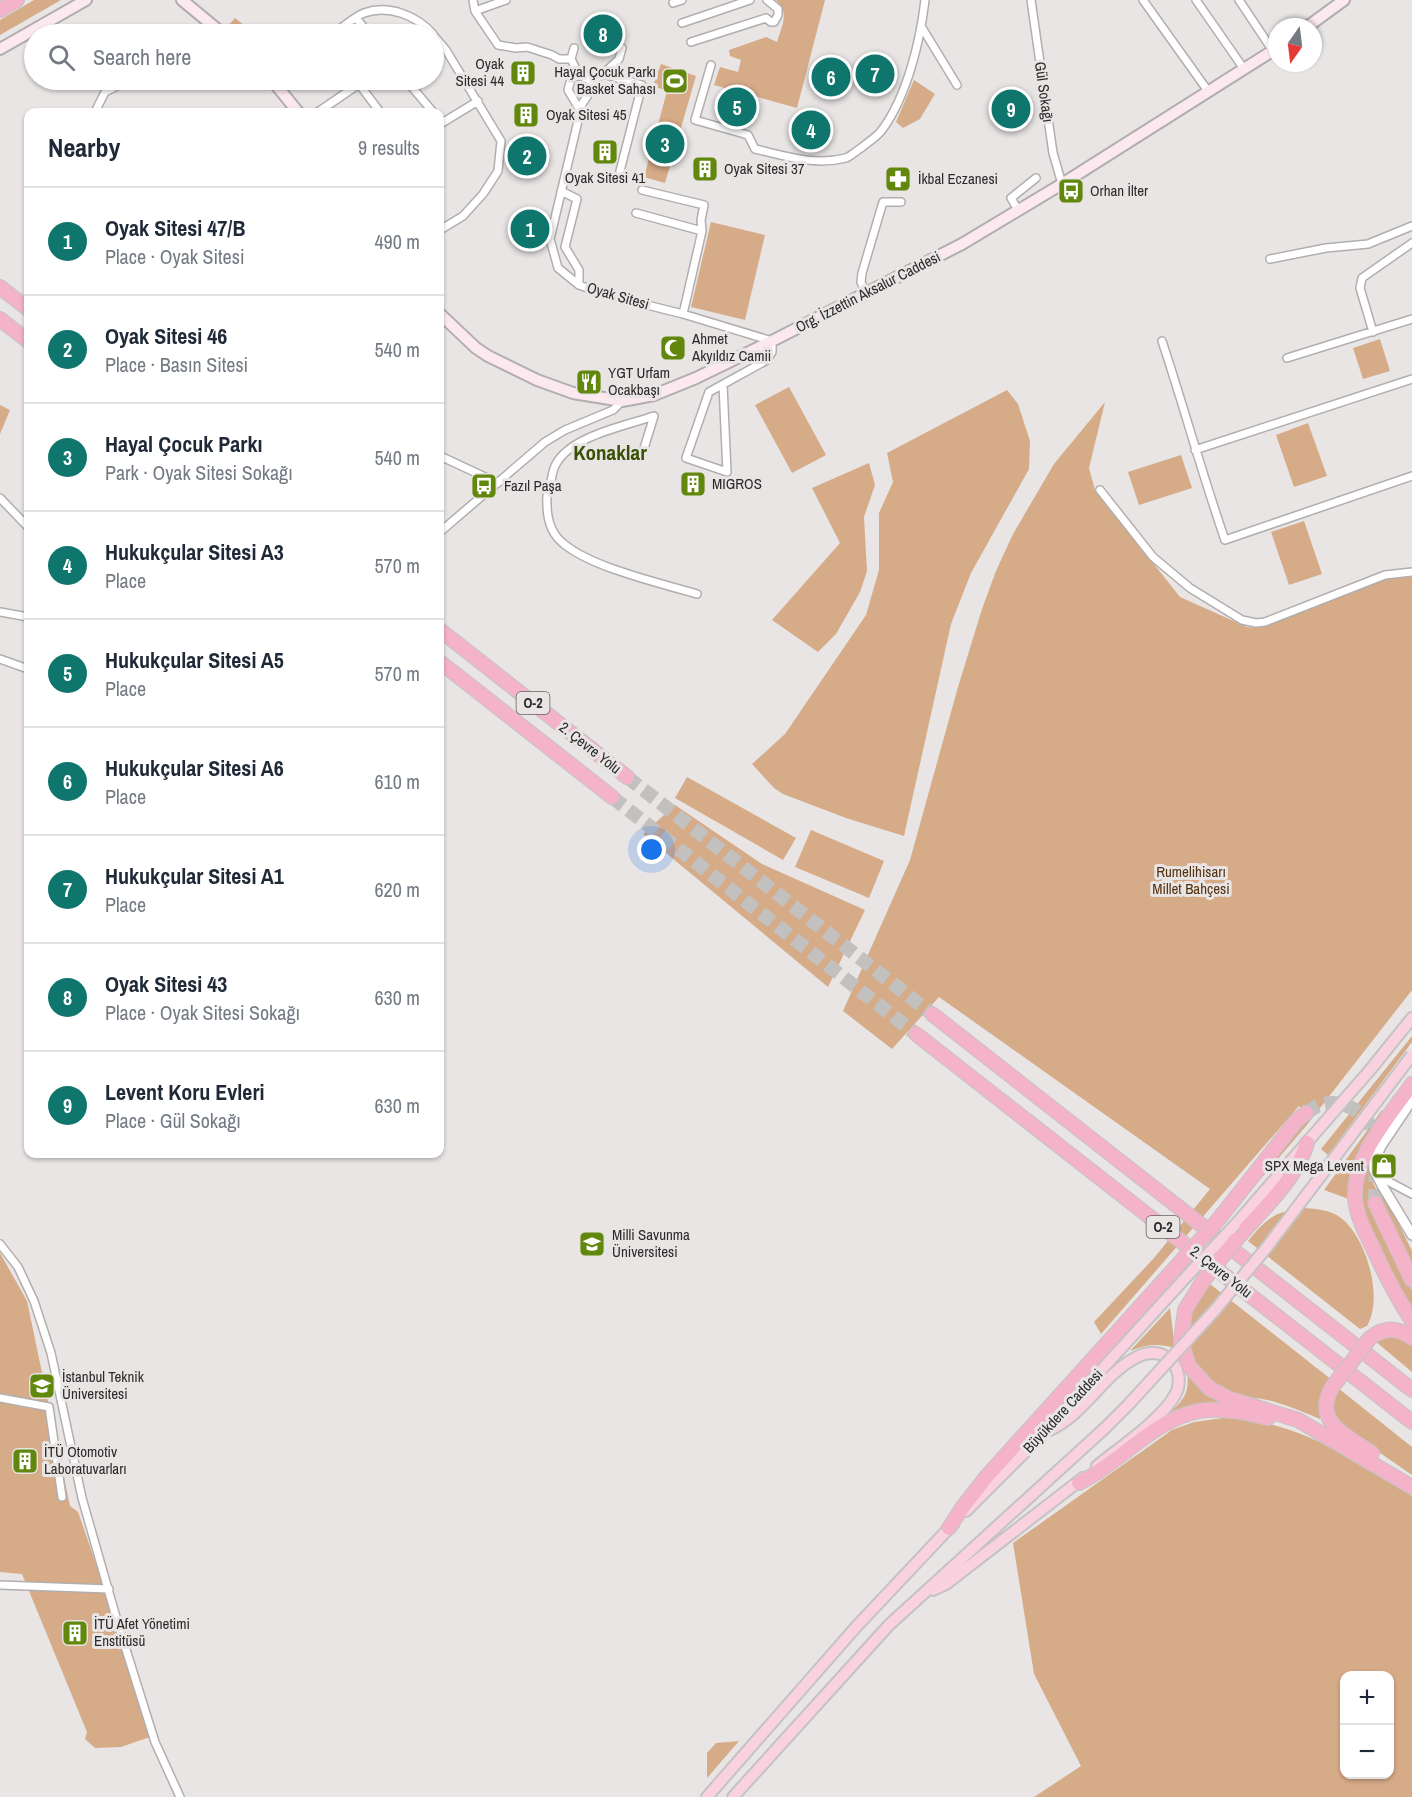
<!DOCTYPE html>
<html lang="en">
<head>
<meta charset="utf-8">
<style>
  :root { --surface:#fff; --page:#f2f2f3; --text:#1f2937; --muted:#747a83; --line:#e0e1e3; --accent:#0f766e }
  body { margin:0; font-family:"Archivo Narrow",sans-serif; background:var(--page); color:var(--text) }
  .controls { position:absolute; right:18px; bottom:18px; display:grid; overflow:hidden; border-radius:12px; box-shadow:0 2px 4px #0004 }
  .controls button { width:54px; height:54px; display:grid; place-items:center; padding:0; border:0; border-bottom:2px solid var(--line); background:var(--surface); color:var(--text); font:30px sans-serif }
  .compass { position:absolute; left:1268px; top:18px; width:54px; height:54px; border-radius:50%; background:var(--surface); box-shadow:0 2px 4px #0004; rotate:194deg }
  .you { position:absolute; left:652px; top:850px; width:21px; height:21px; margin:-15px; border:4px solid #fff; border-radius:50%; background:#1a73e8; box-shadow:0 0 0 9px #1a73e833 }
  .badge { display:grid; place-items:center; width:39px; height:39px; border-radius:50%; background:var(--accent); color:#fff; font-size:20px; font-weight:700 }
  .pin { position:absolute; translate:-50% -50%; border:3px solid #fff; box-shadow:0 2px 6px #0006 }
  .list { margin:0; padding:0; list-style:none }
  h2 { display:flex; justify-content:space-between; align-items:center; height:78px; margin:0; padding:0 24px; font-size:26px }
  h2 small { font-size:20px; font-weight:400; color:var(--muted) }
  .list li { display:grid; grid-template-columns:39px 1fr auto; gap:18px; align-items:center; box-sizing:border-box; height:108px; padding:0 24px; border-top:2px solid var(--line) }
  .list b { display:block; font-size:22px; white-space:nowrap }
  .list p { margin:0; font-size:20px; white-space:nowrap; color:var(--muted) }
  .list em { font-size:20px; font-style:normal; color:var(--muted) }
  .icon { flex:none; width:33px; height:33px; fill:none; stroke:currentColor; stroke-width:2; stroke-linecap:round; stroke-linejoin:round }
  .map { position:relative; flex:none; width:1412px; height:1797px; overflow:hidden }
  .search { position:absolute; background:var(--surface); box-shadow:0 2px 4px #0004; left:24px; top:24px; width:420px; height:66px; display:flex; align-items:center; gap:15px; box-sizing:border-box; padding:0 21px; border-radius:33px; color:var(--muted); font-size:22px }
  .panel { position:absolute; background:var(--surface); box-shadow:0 2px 4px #0004; left:24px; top:108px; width:420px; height:1050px; border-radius:12px }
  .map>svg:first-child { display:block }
</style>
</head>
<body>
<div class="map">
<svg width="1412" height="1797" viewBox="0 0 1412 1797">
  <rect width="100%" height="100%" fill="#e9e5e5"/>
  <path fill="#d6ab88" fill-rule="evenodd" d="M 34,0 L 61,0 L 0,35 L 0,20 Z
    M 776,0 L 825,0 L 797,108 L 714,85 L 720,67 L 738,72 L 741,60 L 730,56 L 729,50 L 766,37 L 777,42 C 782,25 790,14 776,0 Z
    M 235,18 L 255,34 L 238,34 L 228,26 Z
    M 661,64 L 696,76 L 665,183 L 644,177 L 667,91 L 653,86 Z
    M 914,80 L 935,94 L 920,119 L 903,128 L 896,122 Z
    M 711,222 L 765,235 L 745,320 L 691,307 Z
    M 1380,339 L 1390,371 L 1363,379 L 1353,348 Z
    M 789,387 L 826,455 L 792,473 L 755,405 Z
    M 1007,390 L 1018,404 L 1030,441 L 1029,469 L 971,573 L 951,624 L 904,836 L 846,818 L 783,794 L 774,788 L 752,764 L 785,734 L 866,615 L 879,570 L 879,513 L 893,482 L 887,453 Z
    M 1105,402 L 1089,468 L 1095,490 L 1180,597 L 1247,627 L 1256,628 L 1389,577 L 1412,574 L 1412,990 L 1306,1126 L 1234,1210 L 1305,1117 L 1299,1106 L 1101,1334 L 1094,1322 L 1154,1258 L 1210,1189 L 939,997 L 892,1049 L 843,1011 L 910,860 L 958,687 L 982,609 L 996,571 L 1013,534 L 1054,464 Z
    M 0,405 L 10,410 L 0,434 Z
    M 1308,423 L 1327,476 L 1294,487 L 1276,435 Z
    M 1181,455 L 1192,488 L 1139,505 L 1128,472 Z
    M 869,463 L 875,485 L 864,517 L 867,571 L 860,592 L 836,634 L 818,652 L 772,620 L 840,543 L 812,488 Z
    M 1304,521 L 1322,574 L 1289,585 L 1271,532 Z
    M 687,777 L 796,838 L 783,860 L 675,798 Z
    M 675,805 L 762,864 L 865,910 L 828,987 L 643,834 Z
    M 811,830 L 884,861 L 869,898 L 795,867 Z
    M 1412,1036 L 1412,1042 L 1328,1155 L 1321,1149 Z
    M 1382,1110 L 1386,1113 L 1349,1199 L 1324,1190 Z
    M 1368,1162 L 1370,1176 L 1375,1187 L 1391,1208 L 1412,1251 L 1412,1270 L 1380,1228 L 1398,1266 L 1412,1290 L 1412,1310 L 1365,1221 L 1361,1188 Z
    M 1305,1208 C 1317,1209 1331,1210 1341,1218 C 1366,1237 1384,1297 1367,1326 L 1360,1329 L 1248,1241 C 1267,1218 1275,1211 1305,1208 Z
    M 0,1253 L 27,1301 L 70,1506 L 78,1512 L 101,1578 L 150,1737 L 121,1747 L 95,1748 L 85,1739 L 87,1732 L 22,1574 L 0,1572 Z
    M 1210,1284 L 1332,1380 L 1319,1402 L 1320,1419 C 1304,1412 1289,1406 1272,1401 C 1259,1398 1244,1397 1231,1392 C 1210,1385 1192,1365 1189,1342 C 1185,1321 1195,1299 1210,1284 Z
    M 1170,1308 L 1175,1348 C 1157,1343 1147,1344 1130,1351 Z
    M 1394,1335 L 1412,1344 L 1412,1372 L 1375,1341 L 1379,1338 Z
    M 1187,1373 L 1207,1396 L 1222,1403 L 1198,1403 L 1170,1412 C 1184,1400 1190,1392 1187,1373 Z
    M 1338,1388 L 1412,1447 L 1412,1475 L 1344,1428 L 1330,1410 Z
    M 1223,1418 C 1293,1418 1355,1460 1412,1496 L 1412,1797 L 1034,1797 L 1081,1766 L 1034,1674 L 1013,1543 L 1172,1430 L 1194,1422 ZM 1344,1676 L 1390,1676 L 1390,1774 L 1344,1774 Z
    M 739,1741 L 707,1778 L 707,1753 L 716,1743 Z"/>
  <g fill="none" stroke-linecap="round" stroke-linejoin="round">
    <path stroke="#c3c0c0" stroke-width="14" stroke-dasharray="14 7" stroke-linecap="butt" d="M 627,777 L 932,1014
      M 612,797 L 916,1034
      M 1306,1113 C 1311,1110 1317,1105 1323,1104 C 1348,1098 1374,1118 1376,1144
      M 1375,1203 L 1376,1166"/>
    <defs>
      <path id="minor" d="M 473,0 L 475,11 L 498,45 L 516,48 L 527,47 L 552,55 L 559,59 L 571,59 L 579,75 L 592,81 L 588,95 L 582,104 L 550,239 L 558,268 L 579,285 L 607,295 L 683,314 L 772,341 L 772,352 L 767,360 L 709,392 L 686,458 L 727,472 L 723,385
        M 1031,0 L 1053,153 L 1062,184
        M 1143,0 L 1208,91
        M 1196,0 L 1244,69
        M 1239,0 L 1273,51
        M 673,3 L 682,0
        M 475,11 L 506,0
        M 356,18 L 369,34
        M 682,23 L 750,0
        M 921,26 L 957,85
        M 333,34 C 342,28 354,17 364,13 C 389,4 417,16 433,34
        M 434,36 L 446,50 L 501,141 L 498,171 L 483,194 L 463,216 L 440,230
        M 691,42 L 766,18 L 771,22 L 774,22 L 778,15 L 778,9 L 767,0
        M 434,53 L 443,47
        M 571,59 L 574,48
        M 711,65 L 695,120 L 748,135 L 755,149 C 786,156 814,166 846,158 C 851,156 856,151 861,148 C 868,142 877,137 882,130 C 907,96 920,42 925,0
        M 603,74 L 619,59 L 622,48
        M 579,75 L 571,79 L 568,90 L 581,112
        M 406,80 L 433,112
        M 592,81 L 603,74 L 642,85 L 620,171
        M 95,112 L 105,92 L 129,80
        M 318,112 L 359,84 L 380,112
        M 440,120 L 442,123 L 478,101
        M 642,190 L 704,205 L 701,220 L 702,231 L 683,314
        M 561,191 L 577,199 L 565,247 L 579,270 L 579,285
        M 1018,210 L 1011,198 L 1036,178
        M 636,213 L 702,231
        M 1270,259 L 1326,248 L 1368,244 L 1412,226
        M 866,294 L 861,282 L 862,273 L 883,202 L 901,202
        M 1373,332 L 1360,288 L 1362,278 L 1412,243
        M 1162,341 C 1184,407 1202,474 1225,540 L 1412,476
        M 1287,358 L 1412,319
        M 1195,450 L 1412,379
        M 440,456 L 498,483
        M 641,458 L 654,416 C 625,426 571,436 556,464 C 553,469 552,476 551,481 C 548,489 546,496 547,504 C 547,520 551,534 564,544 C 593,568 660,583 697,594
        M 1100,490 L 1153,557 L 1190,588 L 1242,620 L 1256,623 L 1265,622 L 1385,575 L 1412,572
        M 0,498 L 28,527
        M 440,532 L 545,442 L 565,430 L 613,410 L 622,401
        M 0,612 L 28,617
        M 0,659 L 28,669
        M 1380,1177 L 1412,1194
        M 0,1244 L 18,1267 L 34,1301 L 51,1353 L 82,1498 L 118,1624 L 155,1742 L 180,1797
        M 0,1398 L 49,1407 L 62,1497
        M 0,1585 L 109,1589"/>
      <path id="tertiary" d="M 1412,1100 L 1381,1146 L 1374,1162 L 1374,1170 L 1383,1187 L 1412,1235"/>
      <path id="secondary" d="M 182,0 L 223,34
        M 1307,27 L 1344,0
        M 0,49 L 86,0
        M 272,80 L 298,112
        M 440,314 L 476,348 L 488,356 L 537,380 L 573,393 L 622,401 L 654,395 L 696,378 L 772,341 L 962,244 L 1062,184 L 1277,48"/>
      <path id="primary" d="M 1235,1225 L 1370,1070 L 1412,1018
        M 1050,1430 C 1085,1414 1103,1374 1137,1357 C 1147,1352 1158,1351 1168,1358 C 1179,1366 1182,1383 1175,1395 C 1162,1419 1119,1448 1097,1466
        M 966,1511 L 1043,1434 L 1188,1275
        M 933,1590 L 946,1584 L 1083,1478
        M 707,1797 L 856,1627 L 953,1524
        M 733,1797 L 889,1625 L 1105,1428 L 1129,1404"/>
      <path id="motorway" d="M 0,10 L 17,0
        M 0,287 L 28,309
        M 0,319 L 28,341
        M 440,630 L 627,777
        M 440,662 L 612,797
        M 932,1014 L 1412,1390
        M 916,1034 L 1412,1422
        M 1412,1084 C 1388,1118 1345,1165 1357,1210 C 1360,1223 1367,1236 1373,1248 C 1384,1273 1397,1298 1412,1321
        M 1375,1203 L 1412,1280
        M 1218,1220 L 1297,1120 L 1306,1113
        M 1236,1240 C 1260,1212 1297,1179 1307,1143
        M 1203,1281 L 1185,1310 L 1181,1341 L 1189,1366 L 1209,1388 L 1230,1399 L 1298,1420 L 1412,1487
        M 1370,1338 C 1384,1327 1398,1327 1412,1338
        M 1333,1386 C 1311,1422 1347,1436 1372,1453
        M 1079,1483 C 1119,1464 1154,1419 1199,1411 C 1221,1407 1247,1413 1268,1418
        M 949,1528 L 962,1508 L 987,1476 L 1175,1268"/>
    </defs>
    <use href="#minor" stroke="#b2aeae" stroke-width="10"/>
    <use href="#tertiary" stroke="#b2aeae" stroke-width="12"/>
    <use href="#secondary" stroke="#b2aeae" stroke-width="14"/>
    <use href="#primary" stroke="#c4c3c3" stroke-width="14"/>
    <use href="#motorway" stroke="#c4c3c3" stroke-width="16"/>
    <use href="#minor" stroke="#fff" stroke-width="7"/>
    <use href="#tertiary" stroke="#fff" stroke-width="9"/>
    <use href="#secondary" stroke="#fce8ef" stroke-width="10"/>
    <use href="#primary" stroke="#f9d1df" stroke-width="10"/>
    <use href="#motorway" stroke="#f5b3ca" stroke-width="14"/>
    <defs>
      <path id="primary-bridge" d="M 1188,1275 L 1235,1225
        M 1129,1404 L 1215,1310 L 1267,1247 L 1412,1055"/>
      <path id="motorway-bridge" d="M 1175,1268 L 1218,1220
        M 1203,1281 L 1236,1240
        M 1333,1386 L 1370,1338"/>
    </defs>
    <use href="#primary-bridge" stroke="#c4c3c3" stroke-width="14" stroke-linecap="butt"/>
    <use href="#motorway-bridge" stroke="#c4c3c3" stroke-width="16" stroke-linecap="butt"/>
    <use href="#primary-bridge" stroke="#f9d1df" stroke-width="10"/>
    <use href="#motorway-bridge" stroke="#f5b3ca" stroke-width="14"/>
  </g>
  <defs>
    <symbol id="building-square" viewBox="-11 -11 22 22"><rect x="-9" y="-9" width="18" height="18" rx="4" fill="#61870c" stroke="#e9e5e5"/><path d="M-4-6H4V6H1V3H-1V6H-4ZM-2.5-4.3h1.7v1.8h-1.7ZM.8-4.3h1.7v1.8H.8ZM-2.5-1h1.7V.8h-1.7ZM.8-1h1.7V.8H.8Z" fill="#fff"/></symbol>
    <symbol id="stadium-square" viewBox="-11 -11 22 22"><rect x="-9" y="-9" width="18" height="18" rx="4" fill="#61870c" stroke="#e9e5e5"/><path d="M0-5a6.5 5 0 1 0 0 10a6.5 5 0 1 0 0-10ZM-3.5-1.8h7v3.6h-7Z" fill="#fff"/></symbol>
    <symbol id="pharmacy-square" viewBox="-11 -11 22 22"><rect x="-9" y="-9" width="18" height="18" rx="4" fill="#61870c" stroke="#e9e5e5"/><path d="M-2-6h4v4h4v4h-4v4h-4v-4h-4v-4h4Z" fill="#fff"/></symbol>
    <symbol id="bus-square" viewBox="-11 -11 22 22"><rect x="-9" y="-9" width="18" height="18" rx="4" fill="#61870c" stroke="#e9e5e5"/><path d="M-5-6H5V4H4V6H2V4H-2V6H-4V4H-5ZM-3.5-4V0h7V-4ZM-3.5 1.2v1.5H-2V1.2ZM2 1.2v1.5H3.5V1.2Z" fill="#fff"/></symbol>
    <symbol id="mosque-square" viewBox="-11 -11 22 22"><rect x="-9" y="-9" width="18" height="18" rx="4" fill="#61870c" stroke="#e9e5e5"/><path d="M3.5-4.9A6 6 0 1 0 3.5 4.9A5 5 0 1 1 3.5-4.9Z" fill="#fff"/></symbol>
    <symbol id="restaurant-square" viewBox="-11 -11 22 22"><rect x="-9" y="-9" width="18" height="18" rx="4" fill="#61870c" stroke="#e9e5e5"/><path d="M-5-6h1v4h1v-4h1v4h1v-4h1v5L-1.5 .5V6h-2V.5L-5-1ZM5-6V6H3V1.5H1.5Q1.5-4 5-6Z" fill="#fff"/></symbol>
    <symbol id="shop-square" viewBox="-11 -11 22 22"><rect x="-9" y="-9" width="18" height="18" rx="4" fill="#61870c" stroke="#e9e5e5"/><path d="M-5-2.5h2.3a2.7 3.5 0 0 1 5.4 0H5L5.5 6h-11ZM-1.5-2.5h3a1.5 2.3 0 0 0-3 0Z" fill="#fff"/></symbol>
    <symbol id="university-square" viewBox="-11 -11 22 22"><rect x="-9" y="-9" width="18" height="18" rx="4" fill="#61870c" stroke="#e9e5e5"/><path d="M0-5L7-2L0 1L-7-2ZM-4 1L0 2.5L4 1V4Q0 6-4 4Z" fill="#fff"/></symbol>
  </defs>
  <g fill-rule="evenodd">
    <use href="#building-square" x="508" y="58" width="30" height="30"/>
    <use href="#stadium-square" x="660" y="66" width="30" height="30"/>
    <use href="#building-square" x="511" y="100" width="30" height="30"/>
    <use href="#building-square" x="590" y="137" width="30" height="30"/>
    <use href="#building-square" x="690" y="154" width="30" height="30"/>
    <use href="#pharmacy-square" x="883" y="164" width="30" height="30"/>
    <use href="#bus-square" x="1056" y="176" width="30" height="30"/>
    <use href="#mosque-square" x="658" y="333" width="30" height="30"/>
    <use href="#restaurant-square" x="574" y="367" width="30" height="30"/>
    <use href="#building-square" x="678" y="469" width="30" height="30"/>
    <use href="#bus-square" x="469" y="471" width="30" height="30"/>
    <use href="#shop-square" x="1369" y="1151" width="30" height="30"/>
    <use href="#university-square" x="577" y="1229" width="30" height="30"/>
    <use href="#university-square" x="27" y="1371" width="30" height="30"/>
    <use href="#building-square" x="10" y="1446" width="30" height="30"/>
    <use href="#building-square" x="60" y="1618" width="30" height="30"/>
  </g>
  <g text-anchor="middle" stroke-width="6" stroke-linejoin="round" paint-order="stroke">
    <g fill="#e9e5e5" stroke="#656262" stroke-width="1.5">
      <rect x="516.5" y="692" width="33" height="22" rx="4.5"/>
      <rect x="1146.5" y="1216" width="33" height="22" rx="4.5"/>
    </g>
    <g font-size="14" font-weight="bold" fill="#2c2a2a">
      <text x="533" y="708">O-2</text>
      <text x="1163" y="1232">O-2</text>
    </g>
    <g font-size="15" fill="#2c2a2a" stroke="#e9e5e5" text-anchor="start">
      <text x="504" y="69" text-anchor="end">Oyak<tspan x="504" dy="17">Sitesi 44</tspan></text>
      <text x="656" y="77" text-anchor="end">Hayal Çocuk Parkı<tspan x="656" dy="17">Basket Sahası</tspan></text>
      <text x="546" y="120">Oyak Sitesi 45</text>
      <text x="724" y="174">Oyak Sitesi 37</text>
      <text x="605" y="183" text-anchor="middle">Oyak Sitesi 41</text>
      <text x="918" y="184">İkbal Eczanesi</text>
      <text x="1090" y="196">Orhan İlter</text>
      <text x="692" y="344">Ahmet<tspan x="692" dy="17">Akyıldız Camii</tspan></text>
      <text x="608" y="378">YGT Urfam<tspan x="608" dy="17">Ocakbaşı</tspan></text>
      <text x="712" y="489">MIGROS</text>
      <text x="504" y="491">Fazıl Paşa</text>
      <text x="1364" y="1171" text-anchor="end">SPX Mega Levent</text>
      <text x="612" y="1240">Milli Savunma<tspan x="612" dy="17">Üniversitesi</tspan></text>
      <text x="62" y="1382">İstanbul Teknik<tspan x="62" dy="17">Üniversitesi</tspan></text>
      <text x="44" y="1457">İTÜ Otomotiv<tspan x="44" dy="17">Laboratuvarları</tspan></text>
      <text x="94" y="1629">İTÜ Afet Yönetimi<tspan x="94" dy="17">Enstitüsü</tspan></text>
    </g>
    <g font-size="15" fill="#2c2a2a" stroke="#e9e5e5">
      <text transform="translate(1044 92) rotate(82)" y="5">Gül Sokağı</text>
      <text transform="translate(868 292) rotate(-27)" y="5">Org. İzzettin Aksalur Caddesi</text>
      <text transform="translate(618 296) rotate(16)" y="5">Oyak Sitesi</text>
      <text transform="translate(590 748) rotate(38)" y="5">2. Çevre Yolu</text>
      <text transform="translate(1221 1272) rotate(38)" y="5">2. Çevre Yolu</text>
      <text transform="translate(1063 1411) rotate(-47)" y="5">Büyükdere Caddesi</text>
    </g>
    <g font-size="15" fill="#54320f" stroke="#e9e5e5">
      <text x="1191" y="877">Rumelihisarı<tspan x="1191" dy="17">Millet Bahçesi</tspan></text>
    </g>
    <g font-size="21" font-weight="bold" fill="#395105" stroke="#e9e5e5">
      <text x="610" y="460">Konaklar</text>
    </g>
  </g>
</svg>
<div class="controls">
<button>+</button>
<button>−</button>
</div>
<svg class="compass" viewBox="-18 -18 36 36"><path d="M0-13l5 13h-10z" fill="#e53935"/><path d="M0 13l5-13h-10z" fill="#747a83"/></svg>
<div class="you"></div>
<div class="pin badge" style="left:530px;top:229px">1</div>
<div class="pin badge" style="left:527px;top:156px">2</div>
<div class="pin badge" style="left:665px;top:144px">3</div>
<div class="pin badge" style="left:811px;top:130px">4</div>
<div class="pin badge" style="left:737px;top:107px">5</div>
<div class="pin badge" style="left:831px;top:77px">6</div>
<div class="pin badge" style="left:875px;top:74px">7</div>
<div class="pin badge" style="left:603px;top:34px">8</div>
<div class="pin badge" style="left:1011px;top:109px">9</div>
<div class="search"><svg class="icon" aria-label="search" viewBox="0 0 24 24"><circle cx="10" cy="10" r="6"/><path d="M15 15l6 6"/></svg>Search here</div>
<section class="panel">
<h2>Nearby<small>9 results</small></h2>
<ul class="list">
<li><span class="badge">1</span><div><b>Oyak Sitesi 47/B</b><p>Place · Oyak Sitesi</p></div><em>490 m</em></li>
<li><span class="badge">2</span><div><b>Oyak Sitesi 46</b><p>Place · Basın Sitesi</p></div><em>540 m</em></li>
<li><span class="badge">3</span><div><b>Hayal Çocuk Parkı</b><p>Park · Oyak Sitesi Sokağı</p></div><em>540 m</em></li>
<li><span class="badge">4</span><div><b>Hukukçular Sitesi A3</b><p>Place</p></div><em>570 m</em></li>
<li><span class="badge">5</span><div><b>Hukukçular Sitesi A5</b><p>Place</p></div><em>570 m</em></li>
<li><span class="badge">6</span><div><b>Hukukçular Sitesi A6</b><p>Place</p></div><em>610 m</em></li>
<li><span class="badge">7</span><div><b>Hukukçular Sitesi A1</b><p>Place</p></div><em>620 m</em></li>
<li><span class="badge">8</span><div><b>Oyak Sitesi 43</b><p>Place · Oyak Sitesi Sokağı</p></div><em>630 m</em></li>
<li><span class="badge">9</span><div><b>Levent Koru Evleri</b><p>Place · Gül Sokağı</p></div><em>630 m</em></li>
</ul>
</section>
</div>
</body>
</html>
